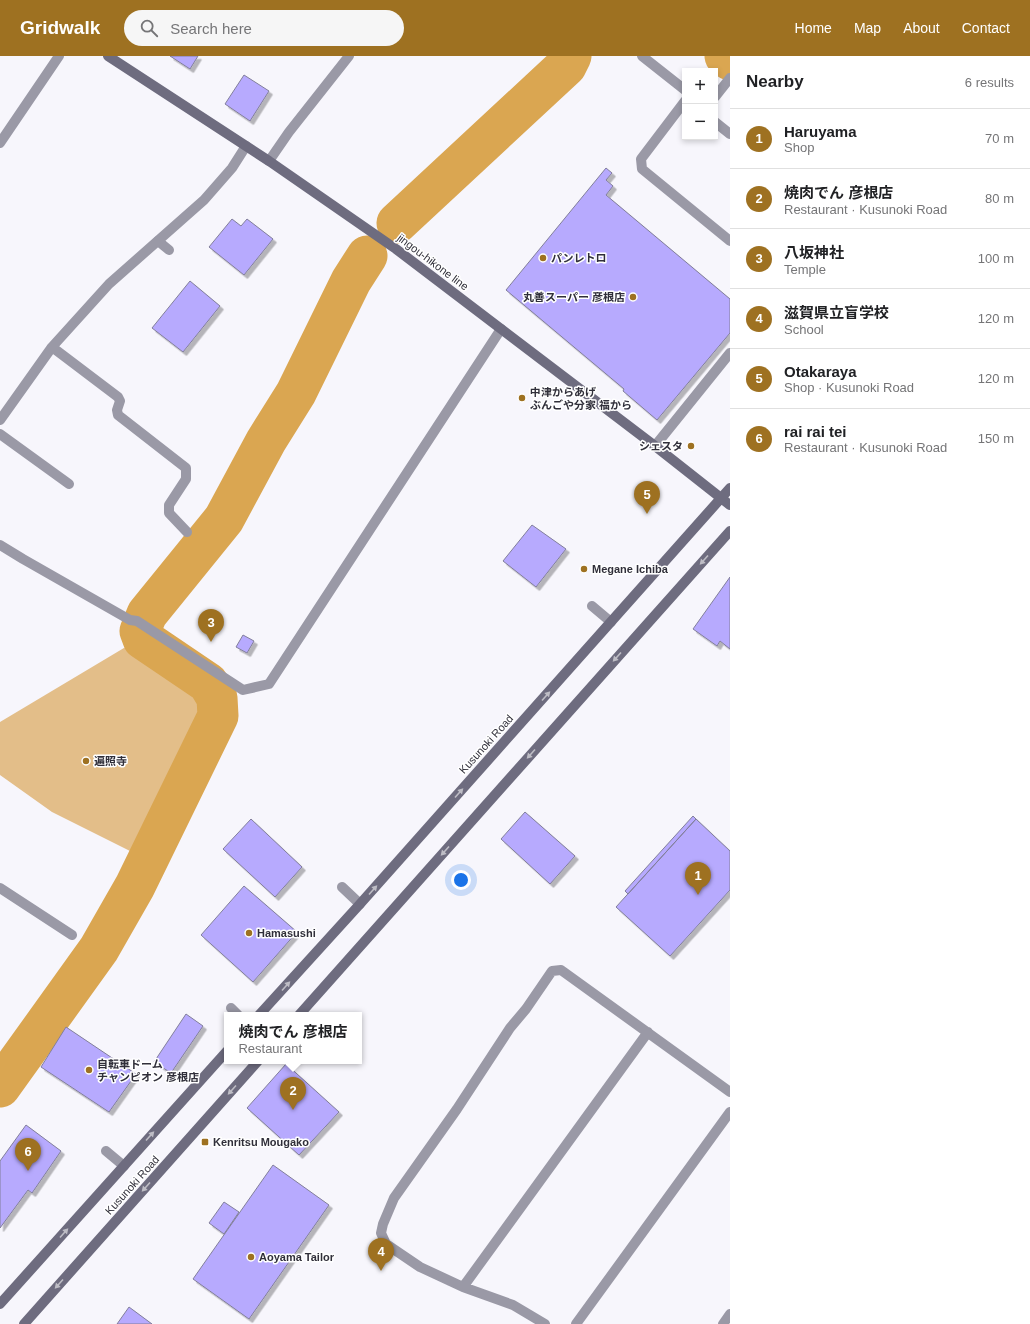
<!DOCTYPE html>
<html lang="en">
<head>
<meta charset="utf-8">
<style>
  :root { --surface:#fff; --page:#f6f6f6; --text:#202124; --muted:#757577; --line:#e0e0e0; --accent:#9e7121 }
  body { margin:0; font-family:Arial,"Noto Sans JP",sans-serif; background:var(--page); color:var(--text) }
  .controls { position:absolute; right:12px; top:12px; display:grid; overflow:hidden; border-radius:0px; box-shadow:0 2px 6px #0003 }
  .controls button { width:36px; height:36px; display:grid; place-items:center; padding:0; border:0; border-bottom:1px solid var(--line); background:var(--surface); color:var(--text); font:20px sans-serif }
  .you { position:absolute; left:461px; top:824px; width:14px; height:14px; margin:-10px; border:3px solid #fff; border-radius:50%; background:#1a73e8; box-shadow:0 0 0 6px #1a73e833 }
  .badge { display:grid; place-items:center; width:26px; height:26px; border-radius:50%; background:var(--accent); color:#fff; font-size:13px; font-weight:700 }
  .pin { position:absolute; translate:-50% -33px; filter:drop-shadow(0 1px 2px #0008) }
  .pin::after { content:''; position:absolute; top:21px; width:14px; height:12px; background:inherit; clip-path:polygon(0 0,100% 0,50% 100%) }
  .popup { position:absolute; left:224px; top:956px; width:138px; height:52px; box-sizing:border-box; display:grid; place-content:center; border-radius:0px; background:var(--surface); filter:drop-shadow(0 1px 3px #0005); font-size:13px; white-space:nowrap; color:var(--muted) }
  .popup b { font-size:15px; color:var(--text) }
  .popup::after { content:''; position:absolute; left:50%; top:100%; margin-left:-8px; border:8px solid transparent; border-top-color:var(--surface) }
  .list { margin:0; padding:0; list-style:none }
  h2 { display:flex; justify-content:space-between; align-items:center; height:52px; margin:0; padding:0 16px; font-size:17px }
  h2 small { font-size:13px; font-weight:400; color:var(--muted) }
  .list li { display:grid; grid-template-columns:26px 1fr auto; gap:12px; align-items:center; box-sizing:border-box; height:60px; padding:0 16px; border-top:1px solid var(--line) }
  .list b { display:block; font-size:15px; white-space:nowrap }
  .list p { margin:0; font-size:13px; white-space:nowrap; color:var(--muted) }
  .list em { font-size:13px; font-style:normal; color:var(--muted) }
  .icon { flex:none; width:22px; height:22px; fill:none; stroke:currentColor; stroke-width:2; stroke-linecap:round; stroke-linejoin:round }
  .map { position:relative; flex:none; width:730px; height:1268px; overflow:hidden }
  header { display:flex; align-items:center; gap:24px; box-sizing:border-box; height:56px; padding:0 20px; background:var(--accent); color:#fff }
  header strong { font-size:19px }
  nav { display:flex; gap:22px; margin-inline-start:auto; font-size:14px }
  .search { width:280px; height:36px; background:var(--page); display:flex; align-items:center; gap:10px; box-sizing:border-box; padding:0 14px; border-radius:22px; color:var(--muted); font-size:15px }
  main { display:flex }
  aside { flex:1; background:var(--surface) }
  .map>svg:first-child { display:block }
</style>
</head>
<body>
<header>
<strong>Gridwalk</strong>
<div class="search"><svg class="icon" aria-label="search" viewBox="0 0 24 24"><circle cx="10" cy="10" r="6"/><path d="M15 15l6 6"/></svg>Search here</div>
<nav><a>Home</a><a>Map</a><a>About</a><a>Contact</a></nav>
</header>
<main>
<div class="map">
<svg width="730" height="1268" viewBox="0 0 730 1268">
  <defs>
    <filter id="shadow"><feDropShadow dx="3.5" dy="3.5" stdDeviation="0" flood-color="#0004"/></filter>
  </defs>
  <rect width="100%" height="100%" fill="#f7f6fc"/>
  <path fill="#e3be89" d="M 139,583 L 142,596 L 207,633 L 211,644 L 212,654 L 142,801 L 52,756 L 0,719 L 0,666 Z"/>
  <g fill="none" stroke-linecap="round" stroke-linejoin="round">
    <path stroke="#daa651" stroke-width="41" d="M 725,0 L 730,4
      M 397,167 L 566,10 L 571,0
      M 0,1031 L 99,893 L 135,830 L 218,660 L 217,642 L 208,627 L 143,583 L 140,575 L 147,558 L 224,463 L 266,385 L 296,337 L 351,225 L 367,200"/>
  </g>
  <path fill="#b7aafe" stroke="#827f9b" filter="url(#shadow)" d="M 170,0 L 198,0 L 190,13 Z
    M 244,19 L 269,35 L 250,65 L 225,48 Z
    M 606,112 L 612,117 L 606,124 L 613,130 L 606,139 L 730,243 L 730,277 L 657,364 L 623,335 L 624,333 L 506,234 Z
    M 232,163 L 241,170 L 247,163 L 273,183 L 244,219 L 209,191 Z
    M 190,225 L 220,250 L 183,296 L 152,272 Z
    M 532,469 L 566,493 L 536,531 L 503,505 Z
    M 730,521 L 730,593 L 720,585 L 717,590 L 693,573 Z
    M 243,579 L 254,585 L 247,597 L 236,591 Z
    M 525,756 L 575,800 L 550,828 L 501,783 Z
    M 693,760 L 696,763 L 628,838 L 625,835 Z
    M 251,763 L 302,811 L 275,841 L 223,793 Z
    M 696,763 L 730,795 L 730,834 L 670,900 L 616,851 Z
    M 244,830 L 297,876 L 253,926 L 201,879 Z
    M 186,958 L 203,970 L 171,1017 L 154,1006 Z
    M 66,971 L 136,1018 L 109,1056 L 41,1011 Z
    M 286,1008 L 339,1056 L 299,1099 L 247,1052 Z
    M 26,1069 L 61,1095 L 32,1137 L 28,1134 L 0,1172 L 0,1105 Z
    M 273,1109 L 329,1149 L 249,1263 L 193,1223 Z
    M 224,1146 L 239,1156 L 224,1178 L 209,1167 Z
    M 129,1251 L 152,1268 L 117,1268 Z"/>
  <g fill="none" stroke-linecap="round" stroke-linejoin="round">
    <path stroke="#9a99a6" stroke-width="10" d="M 158,185 L 169,194
      M 592,550 L 611,566
      M 342,831 L 360,848
      M 231,952 L 238,959
      M 106,1095 L 124,1110"/>
    <path stroke="#9a99a6" stroke-width="10" d="M 642,0 L 685,34
      M 715,41 L 730,22
      M 685,45 L 641,103 L 642,113 L 730,185
      M 715,66 L 730,78
      M 0,87 L 59,0
      M 52,291 L 118,341 L 120,345 L 117,354 L 118,359 L 186,412 L 186,423 L 169,449 L 169,457 L 187,476
      M 0,364 L 52,291 L 109,228 L 204,144 L 232,112 L 246,90
      M 0,378 L 69,428
      M 655,390 L 730,297
      M 0,489 L 23,503 L 130,564 L 137,565 L 243,634 L 269,628 L 501,273
      M 0,832 L 72,879
      M 463,1231 L 648,976
      M 545,1268 L 513,1249 L 463,1231 L 420,1211 L 386,1188 L 381,1177 L 383,1168 L 394,1142 L 457,1053 L 510,972 L 526,953 L 552,915 L 561,914 L 730,1036
      M 576,1268 L 730,1056
      M 723,1268 L 730,1258"/>
    <path stroke="#9a99a6" stroke-width="10" d="M 269,105 L 289,76 L 349,0"/>
    <path stroke="#6e6c7f" stroke-width="10" d="M 108,0 L 269,105 L 396,193 L 655,390 L 730,449
      M 259,959 L 360,848 L 730,432
      M 299,959 L 730,475
      M 0,1248 L 227,995
      M 24,1268 L 258,1005"/>
  </g>
  <defs><path id="oneway-solid" d="M-6-.8H1V-3.2L6.5 0L1 3.2V.8H-6Z"/></defs>
  <g fill="#bebdc5">
    <use href="#oneway-solid" transform="translate(704 504) rotate(132)"/>
    <use href="#oneway-solid" transform="translate(617 601) rotate(132)"/>
    <use href="#oneway-solid" transform="translate(546 640) rotate(-48)"/>
    <use href="#oneway-solid" transform="translate(531 698) rotate(132)"/>
    <use href="#oneway-solid" transform="translate(459 737) rotate(-48)"/>
    <use href="#oneway-solid" transform="translate(445 795) rotate(132)"/>
    <use href="#oneway-solid" transform="translate(373 834) rotate(-48)"/>
    <use href="#oneway-solid" transform="translate(286 930) rotate(-48)"/>
    <use href="#oneway-solid" transform="translate(232 1034) rotate(132)"/>
    <use href="#oneway-solid" transform="translate(150 1080) rotate(-48)"/>
    <use href="#oneway-solid" transform="translate(146 1131) rotate(132)"/>
    <use href="#oneway-solid" transform="translate(64 1177) rotate(-48)"/>
    <use href="#oneway-solid" transform="translate(59 1228) rotate(132)"/>
  </g>
  <g fill="#9e7121" stroke="#fff" stroke-width="1.5">
    <circle cx="543" cy="202" r="4"/>
    <circle cx="633" cy="241" r="4"/>
    <circle cx="522" cy="342" r="4"/>
    <circle cx="691" cy="390" r="4"/>
    <circle cx="584" cy="513" r="4"/>
    <circle cx="86" cy="705" r="4"/>
    <circle cx="249" cy="877" r="4"/>
    <circle cx="89" cy="1014" r="4"/>
    <rect x="201" y="1082" width="8" height="8" rx="2"/>
    <circle cx="251" cy="1201" r="4"/>
  </g>
  <g text-anchor="middle" stroke-width="3" stroke-linejoin="round" paint-order="stroke">
    <g font-size="11" font-weight="bold" fill="#302f3a" stroke="#fff" text-anchor="start">
      <text x="551" y="206">パンレトロ</text>
      <text x="625" y="245" text-anchor="end">丸善スーパー 彦根店</text>
      <text x="530" y="340">中津からあげ<tspan x="530" dy="13">ぶんごや分家 福から</tspan></text>
      <text x="683" y="394" text-anchor="end">シェスタ</text>
      <text x="592" y="517">Megane Ichiba</text>
      <text x="94" y="709">遍照寺</text>
      <text x="257" y="881">Hamasushi</text>
      <text x="97" y="1012">自転車ドーム<tspan x="97" dy="13">チャンピオン 彦根店</tspan></text>
      <text x="213" y="1090">Kenritsu Mougako</text>
      <text x="259" y="1205">Aoyama Tailor</text>
    </g>
    <g font-size="11" fill="#302f3a" stroke="#fff">
      <text transform="translate(433 206) rotate(37)" y="4">jingou-hikone line</text>
      <text transform="translate(486 688) rotate(-48)" y="4">Kusunoki Road</text>
      <text transform="translate(132 1129) rotate(-48)" y="4">Kusunoki Road</text>
    </g>
  </g>
</svg>
<div class="controls">
<button>+</button>
<button>−</button>
</div>
<div class="you"></div>
<div class="pin badge" style="left:698px;top:839px">1</div>
<div class="pin badge" style="left:293px;top:1054px">2</div>
<div class="popup"><b>焼肉でん 彦根店</b>Restaurant</div>
<div class="pin badge" style="left:211px;top:586px">3</div>
<div class="pin badge" style="left:381px;top:1215px">4</div>
<div class="pin badge" style="left:647px;top:458px">5</div>
<div class="pin badge" style="left:28px;top:1115px">6</div>
</div>
<aside>
<h2>Nearby<small>6 results</small></h2>
<ul class="list">
<li><span class="badge">1</span><div><b>Haruyama</b><p>Shop</p></div><em>70 m</em></li>
<li><span class="badge">2</span><div><b>焼肉でん 彦根店</b><p>Restaurant · Kusunoki Road</p></div><em>80 m</em></li>
<li><span class="badge">3</span><div><b>八坂神社</b><p>Temple</p></div><em>100 m</em></li>
<li><span class="badge">4</span><div><b>滋賀県立盲学校</b><p>School</p></div><em>120 m</em></li>
<li><span class="badge">5</span><div><b>Otakaraya</b><p>Shop · Kusunoki Road</p></div><em>120 m</em></li>
<li><span class="badge">6</span><div><b>rai rai tei</b><p>Restaurant · Kusunoki Road</p></div><em>150 m</em></li>
</ul>
</aside>
</main>
</body>
</html>
